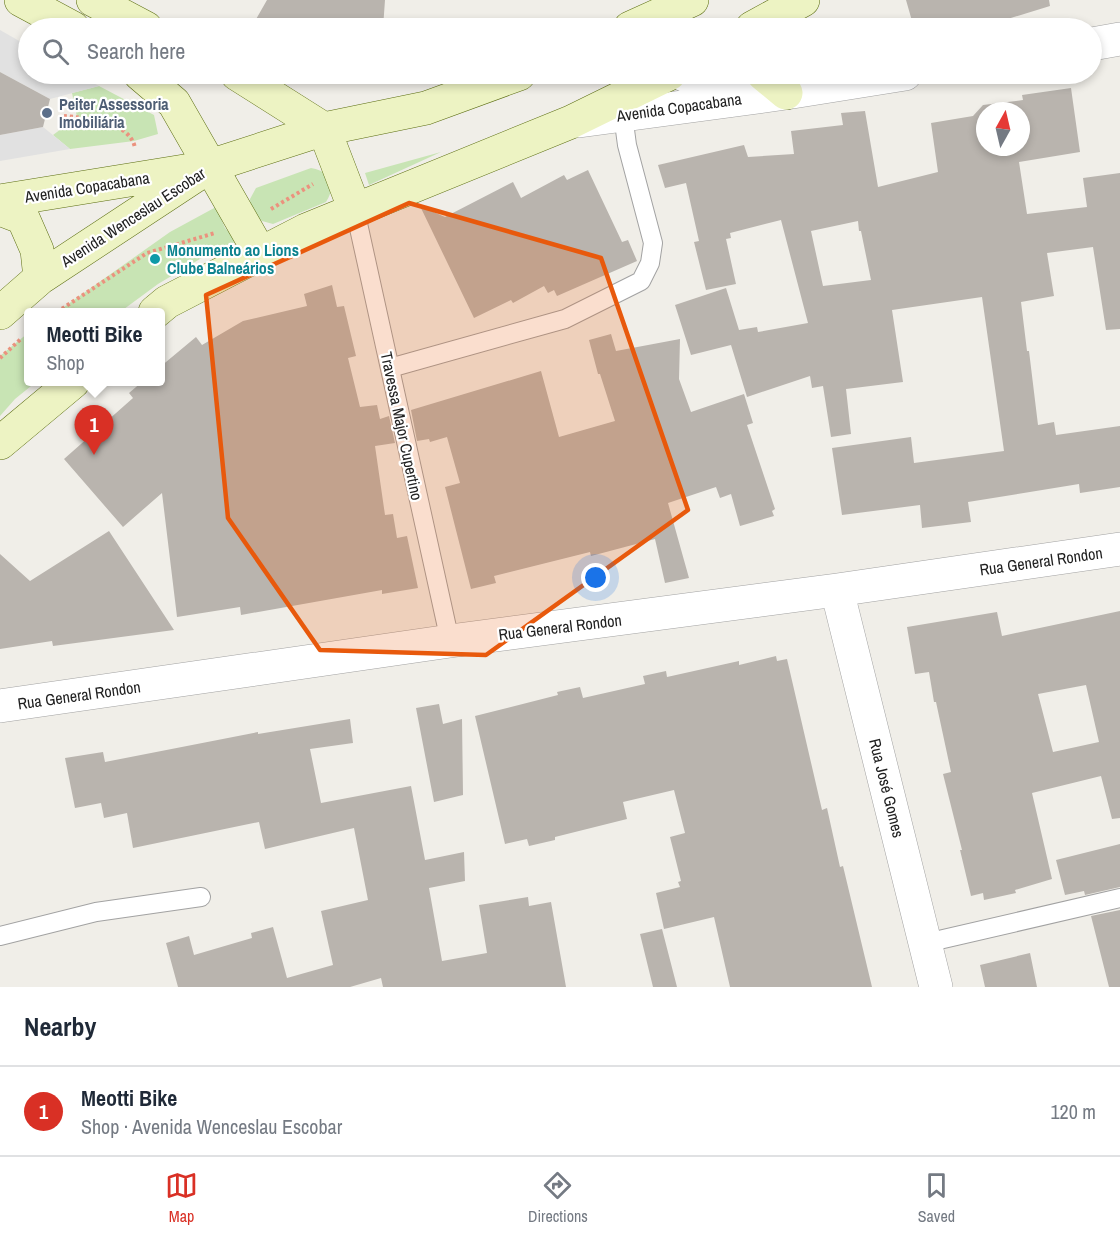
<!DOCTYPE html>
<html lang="en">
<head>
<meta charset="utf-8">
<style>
  :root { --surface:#fff; --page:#f6f6f7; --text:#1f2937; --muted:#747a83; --line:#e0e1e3; --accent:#d93025 }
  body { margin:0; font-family:"Archivo Narrow",sans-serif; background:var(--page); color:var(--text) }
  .compass { position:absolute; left:976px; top:102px; width:54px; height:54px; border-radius:50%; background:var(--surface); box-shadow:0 3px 9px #0003; rotate:8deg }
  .you { position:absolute; left:596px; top:578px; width:21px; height:21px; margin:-15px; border:4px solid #fff; border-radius:50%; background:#1a73e8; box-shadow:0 0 0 9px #1a73e833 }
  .badge { display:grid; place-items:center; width:39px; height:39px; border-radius:50%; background:var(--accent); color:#fff; font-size:20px; font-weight:700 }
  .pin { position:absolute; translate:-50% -50px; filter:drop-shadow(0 2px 3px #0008) }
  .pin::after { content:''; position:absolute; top:32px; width:21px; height:18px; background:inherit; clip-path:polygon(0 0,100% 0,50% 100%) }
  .popup { position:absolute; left:24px; top:308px; width:141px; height:78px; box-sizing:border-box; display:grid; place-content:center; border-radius:6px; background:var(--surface); filter:drop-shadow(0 2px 4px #0005); font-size:20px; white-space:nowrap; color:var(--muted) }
  .popup b { font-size:22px; color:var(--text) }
  .popup::after { content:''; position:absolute; left:50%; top:100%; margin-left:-12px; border:12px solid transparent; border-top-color:var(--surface) }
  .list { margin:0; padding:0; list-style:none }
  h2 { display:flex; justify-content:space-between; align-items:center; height:78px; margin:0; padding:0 24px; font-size:26px }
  h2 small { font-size:20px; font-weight:400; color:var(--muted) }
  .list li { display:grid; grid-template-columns:39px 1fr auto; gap:18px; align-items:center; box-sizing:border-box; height:90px; padding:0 24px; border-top:2px solid var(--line) }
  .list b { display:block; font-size:22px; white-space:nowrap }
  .list p { margin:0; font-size:20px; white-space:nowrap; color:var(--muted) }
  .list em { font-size:20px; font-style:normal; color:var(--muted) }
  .icon { flex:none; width:33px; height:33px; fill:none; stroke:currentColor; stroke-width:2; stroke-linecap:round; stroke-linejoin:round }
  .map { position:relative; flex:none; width:1120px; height:987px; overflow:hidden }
  .search { position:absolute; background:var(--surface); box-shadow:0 3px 9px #0003; left:18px; right:18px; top:18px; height:66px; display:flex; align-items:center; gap:15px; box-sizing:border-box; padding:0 21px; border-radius:33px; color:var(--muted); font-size:22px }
  .sheet { height:168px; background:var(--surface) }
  nav { display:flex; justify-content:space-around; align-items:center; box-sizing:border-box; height:84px; border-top:2px solid var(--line); background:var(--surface); font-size:16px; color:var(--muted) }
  nav a { display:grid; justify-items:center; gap:3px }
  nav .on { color:var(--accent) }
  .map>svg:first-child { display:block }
</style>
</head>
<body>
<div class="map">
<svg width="1120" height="987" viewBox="0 0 1120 987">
  <rect width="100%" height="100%" fill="#f0eee8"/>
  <path fill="#c8e4b4" d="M 99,86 L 154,115 L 158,134 L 134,141 L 70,149 L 53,135 L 77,117 L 72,93 Z
    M 441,152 L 369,185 L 365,173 Z
    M 311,168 C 331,171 337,185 326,202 L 273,224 L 262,221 L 251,212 L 250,199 L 256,188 Z
    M 216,207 L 225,228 L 237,241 L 205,256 L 158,284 L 120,312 L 57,312 L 170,232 Z
    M 28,333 L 28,382 L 36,382 L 15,399 L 0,416 L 0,356 Z"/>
  <path fill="#e1e1e1" d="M 0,30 L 28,46 L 28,74 L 77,74 L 99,86 L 50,99 L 0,72 Z
    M 43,127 L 70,149 L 0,161 L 0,135 Z"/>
  <path fill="#b9b4ae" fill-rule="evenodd" d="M 267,0 L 385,0 L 383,28 L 251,28 Z
    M 906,0 L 1049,0 L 1050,6 L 985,26 L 965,28 L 914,28 Z
    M 0,72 L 50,99 L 43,127 L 0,135 Z
    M 1071,88 L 1080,152 L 1019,162 L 1027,214 L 1087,207 L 1083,178 L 1120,173 L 1120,329 L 1106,330 L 1093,247 L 1047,253 L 1054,296 L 1021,302 L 1027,351 L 1029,351 L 1038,425 L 1054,422 L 1056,435 L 1120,426 L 1120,487 L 1080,493 L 1079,484 L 968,502 L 971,522 L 922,528 L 920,505 L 842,515 L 832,448 L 911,437 L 914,463 L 1004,451 L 982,297 L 892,310 L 903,382 L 846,389 L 851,434 L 831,437 L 823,386 L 812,388 L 810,376 L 747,397 L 731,345 L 691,355 L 675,305 L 726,288 L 739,330 L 757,327 L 758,332 L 808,323 L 781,220 L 730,233 L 731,238 L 726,239 L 736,284 L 706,290 L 694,242 L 699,241 L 686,183 L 665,188 L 658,165 L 744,145 L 748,157 L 794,154 L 791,131 L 843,125 L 841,113 L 865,111 L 878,187 L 938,172 L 931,123 L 973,116 L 983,105 L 1023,100 L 1022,95 ZM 985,111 L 1021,111 L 1021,147 L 985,147 ZM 858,221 L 859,231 L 861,231 L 871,280 L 823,286 L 811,231 Z
    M 588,170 L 622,242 L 628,240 L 637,261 L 557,296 L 554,290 L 548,293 L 544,286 L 513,303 L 511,300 L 474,318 L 420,206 L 445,217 L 513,182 L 521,198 L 564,175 L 567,180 Z
    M 332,285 L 337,307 L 344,306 L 356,356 L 348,358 L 360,407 L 377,405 L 380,419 L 389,416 L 395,443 L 375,446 L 385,515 L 393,514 L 397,538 L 407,536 L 418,588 L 382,594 L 382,590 L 241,615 L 240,607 L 177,617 L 162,493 L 123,527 L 64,459 L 133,398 L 129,393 L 143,381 L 160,381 L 160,367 L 196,337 L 202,345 L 243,321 L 307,306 L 304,294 Z
    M 611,334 L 616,351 L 680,339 L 679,379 L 691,412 L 744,394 L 753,423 L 747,425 L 775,509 L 772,511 L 774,516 L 740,526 L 731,494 L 720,498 L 716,487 L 668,503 L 689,578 L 665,583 L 655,539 L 591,556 L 590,552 L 494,576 L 496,583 L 471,589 L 445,487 L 460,483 L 447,437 L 430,442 L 429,439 L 417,441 L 411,410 L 541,371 L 559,437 L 615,421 L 600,374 L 598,374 L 589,340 Z
    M 109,531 L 174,630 L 53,646 L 52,641 L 0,649 L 0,554 L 30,581 Z
    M 1120,611 L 1120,818 L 1112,819 L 1101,776 L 1032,793 L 1052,879 L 1015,890 L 1016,893 L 984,900 L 983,893 L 971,896 L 960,850 L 962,850 L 943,774 L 951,772 L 936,702 L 934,702 L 929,672 L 915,674 L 907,627 L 997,612 L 1002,636 ZM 1086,685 L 1099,742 L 1053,752 L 1038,694 Z
    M 776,656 L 777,661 L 787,659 L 822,810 L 827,808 L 840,867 L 843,866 L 872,987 L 730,987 L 714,917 L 664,929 L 656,893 L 680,887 L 678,882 L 681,881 L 670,837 L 685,833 L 674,790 L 623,802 L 627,819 L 555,837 L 555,840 L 529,846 L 527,839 L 505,844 L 475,716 L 558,695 L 557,692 L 580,687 L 583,698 L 645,684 L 643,676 L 666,671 L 667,677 L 739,661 L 739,665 Z
    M 439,704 L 443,724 L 462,719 L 463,795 L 434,802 L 416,708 Z
    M 350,719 L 353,743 L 310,749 L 321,803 L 411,786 L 425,860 L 464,852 L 465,881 L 429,888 L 442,961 L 487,953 L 479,905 L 528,897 L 529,906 L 551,902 L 566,987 L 383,987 L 381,978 L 350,987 L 178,987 L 166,943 L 189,936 L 194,955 L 252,938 L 251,933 L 273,927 L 287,978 L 333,965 L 321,911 L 368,900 L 354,828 L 265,849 L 259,822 L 133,848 L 127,813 L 104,818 L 101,803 L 75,808 L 65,758 L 103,752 L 105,762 L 258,732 L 258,734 Z
    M 1120,844 L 1120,887 L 1085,895 L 1084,891 L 1065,895 L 1056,860 Z
    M 1120,910 L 1120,987 L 1109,987 L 1091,916 Z
    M 662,929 L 677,987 L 653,987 L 640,934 Z
    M 1030,953 L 1037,987 L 985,987 L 980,965 Z"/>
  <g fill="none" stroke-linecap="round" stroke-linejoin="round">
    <defs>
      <path id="lane" d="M 355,210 L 450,641
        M 390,368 L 565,319 L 641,281 L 650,263 L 653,243 L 627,145 L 623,115
        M 0,936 L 96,912 L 201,897
        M 926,943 L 1120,898"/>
      <path id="street" d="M 1092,44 L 1120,39
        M 682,74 L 717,87 L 745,89
        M 579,121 L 786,93 L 905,74
        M 837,590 L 936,987
        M 0,706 L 450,641 L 837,590 L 1120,549"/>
      <path id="secondary" d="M 21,0 L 73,28
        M 93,0 L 146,28
        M 630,28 L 692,0
        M 752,28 L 803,0
        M 140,74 L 174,103 L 260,253
        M 237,74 L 324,129 L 355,210
        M 763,74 L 786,93
        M 0,201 L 197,169
        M 0,209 L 23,218 L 37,250 L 40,278
        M 155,312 L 167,302 L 306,230 L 571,122 L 669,74
        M 0,313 L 40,278 L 210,166 L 324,129 L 426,108 L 519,74
        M 0,443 L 73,382"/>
    </defs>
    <use href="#lane" stroke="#a2a2a2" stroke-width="20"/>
    <use href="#street" stroke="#a2a2a2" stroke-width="34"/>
    <use href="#secondary" stroke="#5c6e12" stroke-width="34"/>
    <path stroke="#eb927e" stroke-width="4" stroke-dasharray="3 3" stroke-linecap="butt" d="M 64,116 C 86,118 130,121 135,148
      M 271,209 L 313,184
      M 57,312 L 147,253 L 215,233
      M 0,358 L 22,338"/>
    <use href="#lane" stroke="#fff" stroke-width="18"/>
    <use href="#street" stroke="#fff" stroke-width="33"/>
    <use href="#secondary" stroke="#edf3c3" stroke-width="33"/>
  </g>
  <path fill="#e8590c" fill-opacity="0.2" stroke="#e8590c" stroke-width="4.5" stroke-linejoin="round" d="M 409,203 L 601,258 L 688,510 L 486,655 L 320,650 L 228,518 L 206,295 Z"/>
  <circle fill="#5c6f8a" stroke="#fff" stroke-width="2" cx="47" cy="113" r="6"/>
  <circle fill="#0f9aa8" stroke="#fff" stroke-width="2" cx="155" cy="259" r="6"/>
  <g text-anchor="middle" stroke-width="4.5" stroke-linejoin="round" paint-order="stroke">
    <g font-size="16" font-weight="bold" fill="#4e5e75" stroke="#fff" text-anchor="start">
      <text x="59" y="110">Peiter Assessoria<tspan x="59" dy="18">Imobiliária</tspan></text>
    </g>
    <g font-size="16" fill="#212121" stroke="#fff">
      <text transform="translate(679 107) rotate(-8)" y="6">Avenida Copacabana</text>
      <text transform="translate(87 187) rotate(-9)" y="6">Avenida Copacabana</text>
      <text transform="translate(133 217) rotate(-33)" y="6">Avenida Wenceslau Escobar</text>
      <text transform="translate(402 426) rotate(78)" y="6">Travessa Major Cupertino</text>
      <text transform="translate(1041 561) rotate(-8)" y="6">Rua General Rondon</text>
      <text transform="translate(560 627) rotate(-7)" y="6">Rua General Rondon</text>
      <text transform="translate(79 695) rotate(-8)" y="6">Rua General Rondon</text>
      <text transform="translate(887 788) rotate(76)" y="6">Rua José Gomes</text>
    </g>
    <g font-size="16" font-weight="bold" fill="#0d838f" stroke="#fff" text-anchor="start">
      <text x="167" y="256">Monumento ao Lions<tspan x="167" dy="18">Clube Balneários</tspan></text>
    </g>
  </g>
</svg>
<svg class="compass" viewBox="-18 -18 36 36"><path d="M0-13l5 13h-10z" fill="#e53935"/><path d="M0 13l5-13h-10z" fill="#747a83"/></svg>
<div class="you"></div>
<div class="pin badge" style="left:94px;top:455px">1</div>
<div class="popup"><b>Meotti Bike</b>Shop</div>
<div class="search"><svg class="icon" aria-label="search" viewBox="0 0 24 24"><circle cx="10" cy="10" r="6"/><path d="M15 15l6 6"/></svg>Search here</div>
</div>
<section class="sheet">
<h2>Nearby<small></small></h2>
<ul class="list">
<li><span class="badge">1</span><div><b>Meotti Bike</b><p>Shop · Avenida Wenceslau Escobar</p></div><em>120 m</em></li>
</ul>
</section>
<nav>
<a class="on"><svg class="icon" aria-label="map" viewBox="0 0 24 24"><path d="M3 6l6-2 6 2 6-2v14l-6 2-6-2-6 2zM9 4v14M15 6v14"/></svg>Map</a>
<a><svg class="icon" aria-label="directions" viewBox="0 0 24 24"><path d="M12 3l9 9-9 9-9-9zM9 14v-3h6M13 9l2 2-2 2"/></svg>Directions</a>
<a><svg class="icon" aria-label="saved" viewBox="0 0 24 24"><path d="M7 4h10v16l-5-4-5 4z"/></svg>Saved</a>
</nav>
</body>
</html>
